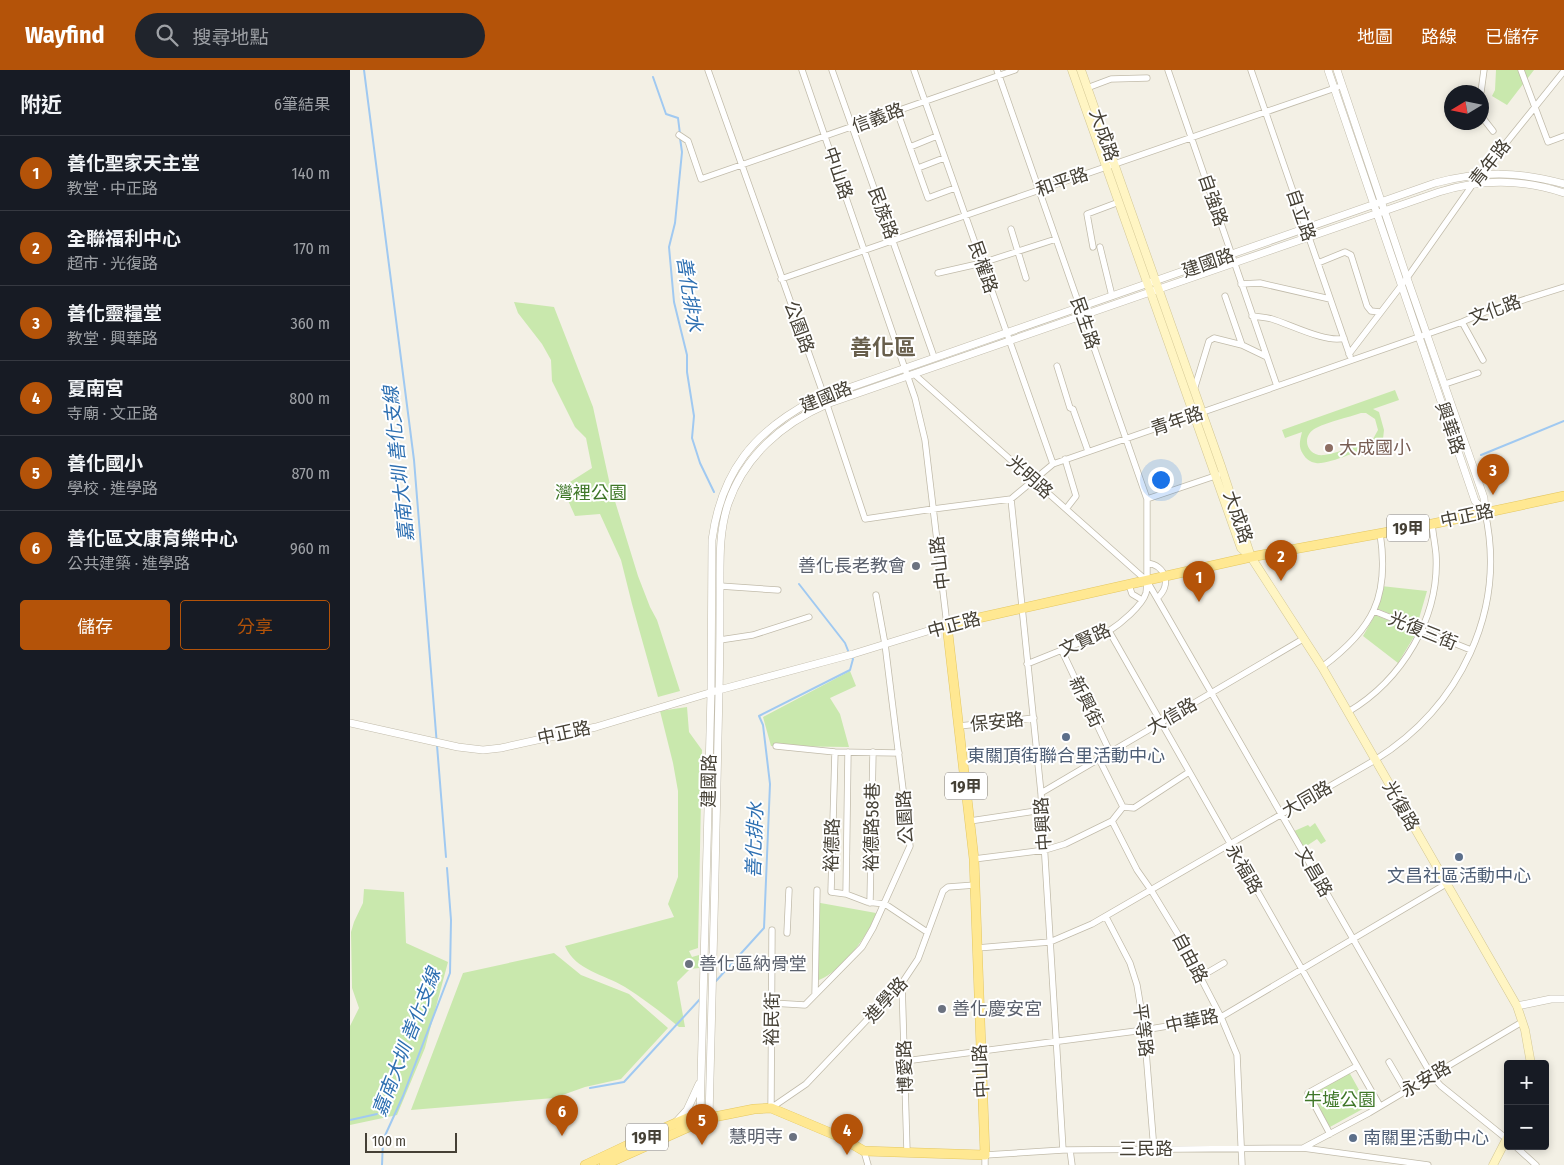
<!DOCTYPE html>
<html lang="zh-TW">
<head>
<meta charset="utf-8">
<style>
  :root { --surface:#171b24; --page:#20242c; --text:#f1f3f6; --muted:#9ea1a6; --line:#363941; --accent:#b45309 }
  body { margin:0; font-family:"Fira Sans Condensed","Noto Sans TC",sans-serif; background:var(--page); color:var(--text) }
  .controls { position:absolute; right:15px; bottom:15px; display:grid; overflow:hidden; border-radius:5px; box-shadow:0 2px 8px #0003 }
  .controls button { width:45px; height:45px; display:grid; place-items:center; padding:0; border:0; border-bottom:1px solid var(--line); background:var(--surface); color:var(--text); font:25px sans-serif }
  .compass { position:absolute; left:1094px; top:15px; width:45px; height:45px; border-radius:50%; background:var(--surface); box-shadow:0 2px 8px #0003; rotate:260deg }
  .scale { position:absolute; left:15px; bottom:12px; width:92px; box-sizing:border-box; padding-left:5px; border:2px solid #454035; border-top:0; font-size:14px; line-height:18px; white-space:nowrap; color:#454035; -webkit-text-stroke:4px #fff; paint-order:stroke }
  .you { position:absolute; left:810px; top:409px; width:18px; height:18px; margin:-12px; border:4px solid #fff; border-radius:50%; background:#1a73e8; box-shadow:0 0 0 8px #1a73e833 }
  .badge { display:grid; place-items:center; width:32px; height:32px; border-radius:50%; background:var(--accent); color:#fff; font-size:16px; font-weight:700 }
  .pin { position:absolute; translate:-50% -41px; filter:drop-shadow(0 1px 2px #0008) }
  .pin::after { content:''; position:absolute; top:26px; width:18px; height:15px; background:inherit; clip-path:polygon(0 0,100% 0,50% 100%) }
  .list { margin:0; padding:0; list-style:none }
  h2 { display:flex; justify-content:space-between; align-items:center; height:65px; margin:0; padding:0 20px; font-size:21px }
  h2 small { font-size:16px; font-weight:400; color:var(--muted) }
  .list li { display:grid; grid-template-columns:32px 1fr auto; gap:15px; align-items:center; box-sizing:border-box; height:75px; padding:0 20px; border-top:1px solid var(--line) }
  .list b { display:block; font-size:19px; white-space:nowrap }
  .list p { margin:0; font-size:16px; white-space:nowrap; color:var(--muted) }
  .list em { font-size:16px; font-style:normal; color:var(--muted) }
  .actions { display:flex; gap:10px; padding:15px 20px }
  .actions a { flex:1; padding:11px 0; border:1px solid var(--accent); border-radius:5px; text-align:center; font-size:18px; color:var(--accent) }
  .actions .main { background:var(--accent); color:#fff }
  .icon { flex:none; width:28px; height:28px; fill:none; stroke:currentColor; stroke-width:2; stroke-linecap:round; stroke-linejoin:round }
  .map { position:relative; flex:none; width:1214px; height:1095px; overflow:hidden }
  header { display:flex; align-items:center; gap:30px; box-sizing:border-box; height:70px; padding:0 25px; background:var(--accent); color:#fff }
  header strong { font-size:24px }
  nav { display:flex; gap:28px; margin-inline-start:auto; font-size:18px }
  .search { width:350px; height:45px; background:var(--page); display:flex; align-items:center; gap:12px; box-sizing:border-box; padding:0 18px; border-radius:28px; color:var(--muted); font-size:19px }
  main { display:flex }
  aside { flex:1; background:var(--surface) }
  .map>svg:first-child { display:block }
</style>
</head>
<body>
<header>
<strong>Wayfind</strong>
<div class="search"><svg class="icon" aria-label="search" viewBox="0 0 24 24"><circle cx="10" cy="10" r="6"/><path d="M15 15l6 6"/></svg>搜尋地點</div>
<nav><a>地圖</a><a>路線</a><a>已儲存</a></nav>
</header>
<main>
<aside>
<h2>附近<small>6筆結果</small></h2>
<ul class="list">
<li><span class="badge">1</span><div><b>善化聖家天主堂</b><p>教堂 · 中正路</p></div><em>140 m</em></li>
<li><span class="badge">2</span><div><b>全聯福利中心</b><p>超市 · 光復路</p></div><em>170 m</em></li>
<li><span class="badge">3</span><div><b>善化靈糧堂</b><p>教堂 · 興華路</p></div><em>360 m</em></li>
<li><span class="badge">4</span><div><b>夏南宮</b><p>寺廟 · 文正路</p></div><em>800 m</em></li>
<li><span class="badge">5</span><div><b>善化國小</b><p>學校 · 進學路</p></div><em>870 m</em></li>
<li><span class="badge">6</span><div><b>善化區文康育樂中心</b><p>公共建築 · 進學路</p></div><em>960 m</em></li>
</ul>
<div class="actions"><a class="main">儲存</a><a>分享</a></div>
</aside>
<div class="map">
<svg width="1214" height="1095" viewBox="0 0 1214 1095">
  <rect width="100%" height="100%" fill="#f3f0e5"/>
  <path fill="#c9e8ad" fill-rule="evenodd" d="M 1146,0 L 1184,0 L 1157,35 L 1142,26 L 1145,20 Z
    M 164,232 L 204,237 L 243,337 L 260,415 L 288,506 L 300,537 L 307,550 L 330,621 L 308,627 L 282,534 L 271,490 L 250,444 L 225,446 L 212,417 L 242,398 L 236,368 L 225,357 L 202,311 L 201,290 L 192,274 L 168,243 Z
    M 1045,320 L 1049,330 L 1023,339 L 1029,342 L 1034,360 L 1033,369 L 1026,374 C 1013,379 978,395 966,393 C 960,392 956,389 953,384 C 948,377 950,370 952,362 L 935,368 L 932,360 ZM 1011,343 L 1016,343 L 1025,349 L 1028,360 L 1023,369 C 1008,374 990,383 974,385 C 957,387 950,366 966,358 C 980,351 997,348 1011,343 Z
    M 1031,516 L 1077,521 L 1068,552 L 1064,554 L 1026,538 Z
    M 1025,545 L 1063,560 L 1065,565 L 1048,593 L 1013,566 Z
    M 500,601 L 506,616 L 480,628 L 490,644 L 499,677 L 421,676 L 413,647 Z
    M 337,637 L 339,662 L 352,680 L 348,878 L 339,881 L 342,887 L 349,885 L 349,898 L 340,899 L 327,912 L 335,957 L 329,957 C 312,943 294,929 275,917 C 254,904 226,901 215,876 L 324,847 L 318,834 L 328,807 L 328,721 L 323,693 L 310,641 Z
    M 965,753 L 976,771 L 971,774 L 967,769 L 952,779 L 942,762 L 958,755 L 960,757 Z
    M 14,819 L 54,822 L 56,873 L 98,892 L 75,978 L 47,1045 L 0,1055 L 0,956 L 9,938 L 2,918 L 1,862 L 4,852 L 13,833 Z
    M 465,832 L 526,843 C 519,865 492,901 469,910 L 467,909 Z
    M 204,883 L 231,905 L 279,924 L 318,958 L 271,1009 L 235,1017 L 204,1028 L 61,1040 L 113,903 Z
    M 999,1002 L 1018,1036 L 980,1057 L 961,1023 Z"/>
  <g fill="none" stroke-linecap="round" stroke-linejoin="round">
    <path stroke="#a0c9f1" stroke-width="2" d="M 14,0 L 64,390 L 96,787
      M 303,7 L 316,44 L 328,48 L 330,64
      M 330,68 L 332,82 L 325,153 L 319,177 L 324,232 L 337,285 L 337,302 L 344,346 L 342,368 L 350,393 L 364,422
      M 1131,385 L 1214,351
      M 449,514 L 495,573 L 499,583
      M 366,911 L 414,858 L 420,714 L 413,655 L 409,646 L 500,600 L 503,589 L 502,587
      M 240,1018 L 274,1012 L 351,928
      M 0,1050 L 27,1044
      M 32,1095 L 33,1070 L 53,1026 L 100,903 L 101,850 L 97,798"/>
    <defs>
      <path id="minor" d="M 358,0 L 474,326 L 515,449 L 583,439 L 661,429 L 703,394 L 1112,252 L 1135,242 L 1214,217
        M 452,0 L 565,328 L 575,370 L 597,555
        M 482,0 L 584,287
        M 564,0 L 703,394
        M 647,0 L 797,429 L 797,511 C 796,515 797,519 796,523 C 792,536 770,554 759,561 L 677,594
        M 818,0 L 927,316
        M 901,0 L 1000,286
        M 1171,0 L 1198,72 L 1214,66
        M 737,18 L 761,9 L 797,8
        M 1131,22 L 1134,0
        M 547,41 L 578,128 L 605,118
        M 1132,47 L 1143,61
        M 329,65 L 338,71 L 351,109 L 665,0
        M 560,77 L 587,66
        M 568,98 L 594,88
        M 661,159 L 676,208
        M 743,177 L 737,144 L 769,132
        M 750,177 L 762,226
        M 968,193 L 995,182 L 1001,185 L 1017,236 L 1021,241 L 1030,242
        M 588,203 L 632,193 L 706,169
        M 431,209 L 988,17
        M 891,214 L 910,213 L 980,229
        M 875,226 L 892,275 L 917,287
        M 902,246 C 909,247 915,247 922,249 C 939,254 978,274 994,268
        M 1112,252 L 1133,290
        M 999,284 L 1057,208 L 1123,114 L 1214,1
        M 707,296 L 720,338 L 723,339 L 738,381
        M 564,304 L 797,511 L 1082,1006 L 1091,1016 L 1158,1070
        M 1095,314 L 1128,303
        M 844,320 L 859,271 L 864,268 L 892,275
        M 715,389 L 726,426 L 716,439
        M 661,429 L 691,723 L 713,1080
        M 797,429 L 868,405
        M 797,493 C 816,495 822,516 807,528
        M 779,515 L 782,524 L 792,530
        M 370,516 L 428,520
        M 1024,541 L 1121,580
        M 759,561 L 1030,1036
        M 370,570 L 403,565 L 459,547
        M 712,581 L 760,682
        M 972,597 C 1023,559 1040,527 1030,463
        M 998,642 C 1052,610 1090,548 1086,484 C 1085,474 1083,464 1082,454
        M 609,656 L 684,648
        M 426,676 L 485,682 L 549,683
        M 485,682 L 481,822 L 496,824 L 517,832 L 535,834 L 577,862
        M 749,689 L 773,737
        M 691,723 L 953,569
        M 620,751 L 692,740
        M 762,751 L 787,800 L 801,820 L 829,866 L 871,947 L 887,985 L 892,1095
        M 624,789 L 695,780 L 715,774 L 762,751 L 773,737 L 784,738 L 839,702
        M 496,824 L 498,682
        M 520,833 L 523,682
        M 756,847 L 780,893 L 787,915 L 794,957 L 804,1080
        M 437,863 L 439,820
        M 627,878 L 700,872 L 742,854 L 1025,690 C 1110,637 1157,541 1135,442
        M 850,907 L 874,893
        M 552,913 L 557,1081
        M 465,924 L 467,820
        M 422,933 L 455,935 L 512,877 L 523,858 L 560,776 L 535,574 L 526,525
        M 555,991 L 794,960 L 871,947 L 1096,814
        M 1039,992 L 1056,1021
        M 421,1038 L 456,1014 L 552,913 L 568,889 L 593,821 L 598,817 L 625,815
        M 421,1038 L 422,860
        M 980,1064 L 958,1023 L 1007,996
        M 1165,1076 L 1186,1095
        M 953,1078 L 1019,1043 L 1172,952
        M 720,1080 L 722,1095
        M 514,1081 L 518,1095
        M 635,1095 L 635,1085 L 713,1080 L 953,1078 L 1078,1095"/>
      <path id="tertiary" d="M 978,0 L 1125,431 L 1135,442
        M 987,0 L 1057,208 L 1125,402 L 1134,428 L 1135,441
        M 0,653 L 108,677 L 133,680 L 151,678 L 246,657 L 369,620 L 503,584 L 597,555
        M 1167,936 L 1201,929 L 1214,929
        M 350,1047 L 361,623 L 362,470 C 371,402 404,361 464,330 L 1085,113 C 1131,101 1169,101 1214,114
        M 359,1048 C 362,906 367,763 369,621 C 370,586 370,552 370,518 C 370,489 369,462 378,434 C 394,387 431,354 477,334 L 1089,122 C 1131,109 1173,109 1214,123
        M 327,1051 L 337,1040 L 349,1014"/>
      <path id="secondary" d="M 722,0 L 891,478 L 901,487 L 972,597 L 1167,936 L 1175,960 L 1181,994
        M 731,0 L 871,396 L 901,487
        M 1143,1095 L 1158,1066"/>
      <path id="primary" d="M 235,1095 C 273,1078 311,1058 350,1043 L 359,1048
        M 254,1095 L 359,1048 L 404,1039 L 421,1038 L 490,1067 L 514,1081 L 635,1085 L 624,789 L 597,555 L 901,487 L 1082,454 L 1214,426"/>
    </defs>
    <use href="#minor" stroke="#c1bbaa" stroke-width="7"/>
    <use href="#tertiary" stroke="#c1bbaa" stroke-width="8"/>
    <use href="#secondary" stroke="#d3c794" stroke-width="9"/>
    <use href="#primary" stroke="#e4c761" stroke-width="10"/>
    <use href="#minor" stroke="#fff" stroke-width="5.5"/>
    <use href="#tertiary" stroke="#fff" stroke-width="7"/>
    <use href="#secondary" stroke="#fff5c3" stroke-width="8"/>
    <use href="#primary" stroke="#ffe892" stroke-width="9"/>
  </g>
  <circle fill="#8d6e63" stroke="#fff" stroke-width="2" cx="979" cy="378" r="5"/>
  <g fill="#6b7280" stroke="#fff" stroke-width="2">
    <circle cx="566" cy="496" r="5"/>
    <circle cx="339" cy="894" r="5"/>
    <circle cx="592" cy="939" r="5"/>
    <circle cx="443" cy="1067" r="5"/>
  </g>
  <g fill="#5c6f8a" stroke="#fff" stroke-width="2">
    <circle cx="716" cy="667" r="5"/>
    <circle cx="1109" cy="787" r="5"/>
    <circle cx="1003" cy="1068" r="5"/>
  </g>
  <g text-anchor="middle" stroke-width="4" stroke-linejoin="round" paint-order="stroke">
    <g fill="#fff" stroke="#7d7972" stroke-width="1">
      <rect x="1037" y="444.5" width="42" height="27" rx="4"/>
      <rect x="595" y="702.5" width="42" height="27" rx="4"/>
      <rect x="276" y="1053.5" width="42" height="27" rx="4"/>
    </g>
    <g font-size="16" font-weight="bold" fill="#454035">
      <text x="1058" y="464">19甲</text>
      <text x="616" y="722">19甲</text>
      <text x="297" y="1073">19甲</text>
    </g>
    <g font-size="18" fill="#454035" stroke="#fff">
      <text transform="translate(528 48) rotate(-20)" y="6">信義路</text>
      <text transform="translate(754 65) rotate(71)" y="6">大成路</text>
      <text transform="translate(1140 93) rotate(-52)" y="6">青年路</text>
      <text transform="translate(488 103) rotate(71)" y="6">中山路</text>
      <text transform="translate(712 112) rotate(-19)" y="6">和平路</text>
      <text transform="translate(863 130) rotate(71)" y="6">自強路</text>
      <text transform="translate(533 143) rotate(70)" y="6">民族路</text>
      <text transform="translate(951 145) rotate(71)" y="6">自立路</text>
      <text transform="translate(858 193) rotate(-19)" y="6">建國路</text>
      <text transform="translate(633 197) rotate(71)" y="6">民權路</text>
      <text transform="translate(1145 240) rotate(-20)" y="6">文化路</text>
      <text transform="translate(735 253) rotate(71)" y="6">民生路</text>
      <text transform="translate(449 257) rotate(70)" y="6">公園路</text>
      <text transform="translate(476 327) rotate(-22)" y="6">建國路</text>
      <text transform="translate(827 351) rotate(-19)" y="6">青年路</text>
      <text transform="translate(1100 358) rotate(71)" y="6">興華路</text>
      <text transform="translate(680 407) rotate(42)" y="6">光明路</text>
      <text transform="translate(1117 446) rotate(-12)" y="6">中正路</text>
      <text transform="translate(888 447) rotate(71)" y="6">大成路</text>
      <text transform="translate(590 493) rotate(-97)" y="6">中山路</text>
      <text transform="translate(604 555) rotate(-15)" y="6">中正路</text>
      <text transform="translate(1073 561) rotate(22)" y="6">光復三街</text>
      <text transform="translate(735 570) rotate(-24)" y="6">文賢路</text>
      <text transform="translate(736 632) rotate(64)" y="6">新興街</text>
      <text transform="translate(822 646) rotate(-30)" y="6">大信路</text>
      <text transform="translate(647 652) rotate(-6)" y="6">保安路</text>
      <text transform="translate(214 663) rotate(-12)" y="6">中正路</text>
      <text transform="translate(359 711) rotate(-89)" y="6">建國路</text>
      <text transform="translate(957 729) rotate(-30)" y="6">大同路</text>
      <text transform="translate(1051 736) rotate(60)" y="6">光復路</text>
      <text transform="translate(555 747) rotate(-93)" y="6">公園路</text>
      <text transform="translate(693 754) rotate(-94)" y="6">中興路</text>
      <text transform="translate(522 757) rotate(-89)" y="6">裕德路58巷</text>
      <text transform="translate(482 775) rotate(-88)" y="6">裕德路</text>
      <text transform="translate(894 799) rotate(60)" y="6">永福路</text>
      <text transform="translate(964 802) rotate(60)" y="6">文昌路</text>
      <text transform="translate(840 888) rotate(62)" y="6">自由路</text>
      <text transform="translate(536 930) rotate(-48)" y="6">進學路</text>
      <text transform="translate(422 949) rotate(-89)" y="6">裕民街</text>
      <text transform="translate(842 951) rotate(-12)" y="6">中華路</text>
      <text transform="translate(793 960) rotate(83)" y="6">平等路</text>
      <text transform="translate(555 997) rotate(-92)" y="6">博愛路</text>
      <text transform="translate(631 1001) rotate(-93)" y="6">中山路</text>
      <text transform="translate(1076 1009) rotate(-30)" y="6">永安路</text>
      <text x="796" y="1085">三民路</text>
    </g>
    <g font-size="18" fill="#785e54" stroke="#fff" text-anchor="start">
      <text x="989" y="384">大成國小</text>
    </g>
    <g font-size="18" fill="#3f7728" stroke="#fff">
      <text x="241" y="429">灣裡公園</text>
      <text x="990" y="1036">牛墟公園</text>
    </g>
    <g font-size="18" fill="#5b616d" stroke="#fff" text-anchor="end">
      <text x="556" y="502">善化長老教會</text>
      <text x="349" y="900" text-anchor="start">善化區納骨堂</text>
      <text x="602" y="945" text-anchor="start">善化慶安宮</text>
      <text x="433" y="1073">慧明寺</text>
    </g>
    <g font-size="18" fill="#4e5e75" stroke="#fff">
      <text x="716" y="692">東關頂街聯合里活動中心</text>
      <text x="1109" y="812">文昌社區活動中心</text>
      <text x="1013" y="1074" text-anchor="start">南關里活動中心</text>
    </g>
    <g font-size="19" font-style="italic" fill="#2d6fb1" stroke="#fff">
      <text transform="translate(340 224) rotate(81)" y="7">善化排水</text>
      <text transform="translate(48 394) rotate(-96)" y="7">嘉南大圳 善化支線</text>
      <text transform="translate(404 770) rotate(-88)" y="7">善化排水</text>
      <text transform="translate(56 972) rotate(-69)" y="7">嘉南大圳 善化支線</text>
    </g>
    <g font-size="22" font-weight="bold" fill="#685f4c" stroke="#fff">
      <text x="533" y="285">善化區</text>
    </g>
  </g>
</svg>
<div class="controls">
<button>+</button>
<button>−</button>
</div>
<svg class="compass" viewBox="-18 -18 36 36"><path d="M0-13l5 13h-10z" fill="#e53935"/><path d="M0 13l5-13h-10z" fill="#9ea1a6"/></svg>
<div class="scale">100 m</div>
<div class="you"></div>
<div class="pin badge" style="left:849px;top:532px">1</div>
<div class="pin badge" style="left:931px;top:511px">2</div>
<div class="pin badge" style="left:1143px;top:425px">3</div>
<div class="pin badge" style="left:497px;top:1085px">4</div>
<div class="pin badge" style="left:352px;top:1075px">5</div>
<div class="pin badge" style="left:212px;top:1066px">6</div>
</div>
</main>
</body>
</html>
